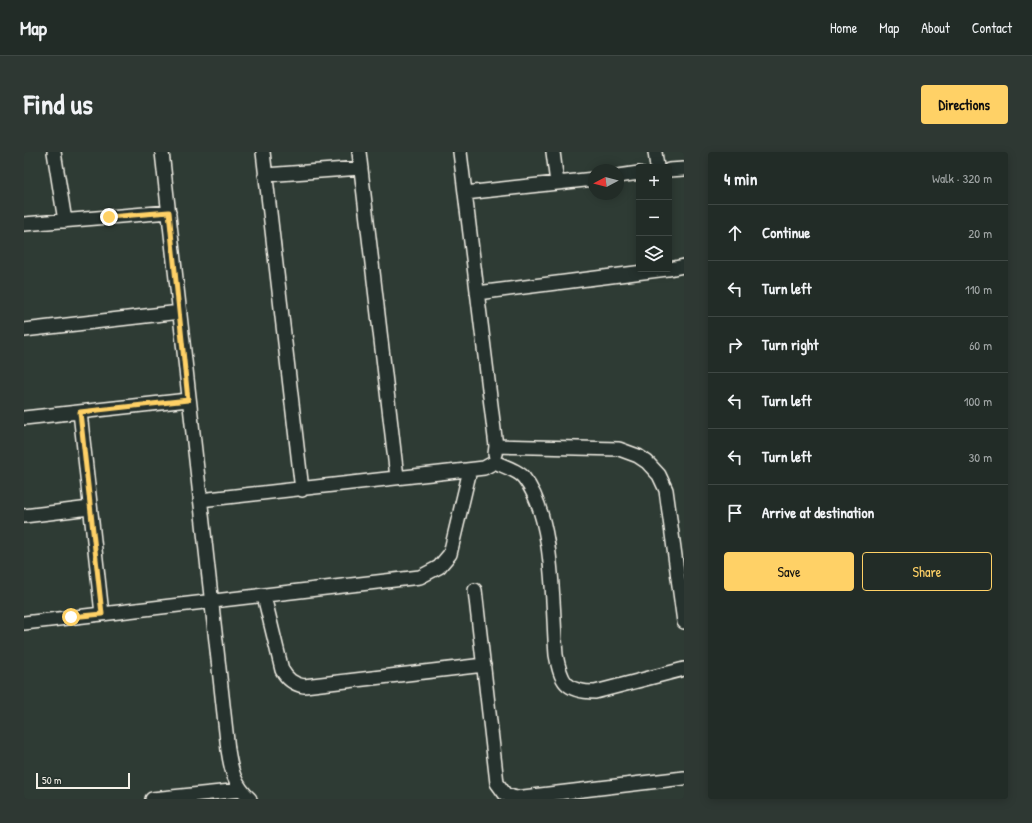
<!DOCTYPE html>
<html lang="en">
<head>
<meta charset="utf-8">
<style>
  :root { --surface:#222c27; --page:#2e3833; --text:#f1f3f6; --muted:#a2a7a7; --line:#3f4844; --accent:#ffd166 }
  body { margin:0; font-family:"Patrick Hand",sans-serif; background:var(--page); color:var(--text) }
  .controls { position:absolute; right:12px; top:12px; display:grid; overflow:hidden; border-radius:4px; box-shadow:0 2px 10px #0003 }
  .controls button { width:36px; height:36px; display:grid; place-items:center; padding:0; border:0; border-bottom:1px solid var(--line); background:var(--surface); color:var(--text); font:20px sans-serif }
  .compass { position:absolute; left:564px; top:12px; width:36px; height:36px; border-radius:50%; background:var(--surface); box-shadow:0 2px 10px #0003; rotate:263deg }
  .scale { position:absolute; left:12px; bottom:10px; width:94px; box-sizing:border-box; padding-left:4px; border:2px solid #f4f1e8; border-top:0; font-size:11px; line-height:14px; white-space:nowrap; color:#f4f1e8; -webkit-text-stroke:3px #26332d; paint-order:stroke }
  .stop { position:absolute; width:12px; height:12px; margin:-9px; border:3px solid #ffd166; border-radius:50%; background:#fff }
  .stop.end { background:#ffd166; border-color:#fff; box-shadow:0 1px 4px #0008 }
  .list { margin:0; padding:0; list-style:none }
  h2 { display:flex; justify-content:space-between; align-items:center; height:52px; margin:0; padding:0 16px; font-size:17px }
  h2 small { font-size:13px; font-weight:400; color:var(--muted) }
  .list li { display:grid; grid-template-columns:26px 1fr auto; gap:12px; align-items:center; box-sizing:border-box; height:56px; padding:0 16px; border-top:1px solid var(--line) }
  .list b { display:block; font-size:15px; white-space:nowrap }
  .list em { font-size:13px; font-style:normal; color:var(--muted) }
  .actions { display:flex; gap:8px; padding:12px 16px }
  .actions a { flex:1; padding:9px 0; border:1px solid var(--accent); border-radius:4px; text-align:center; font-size:14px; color:var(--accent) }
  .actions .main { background:var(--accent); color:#111 }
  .icon { flex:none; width:22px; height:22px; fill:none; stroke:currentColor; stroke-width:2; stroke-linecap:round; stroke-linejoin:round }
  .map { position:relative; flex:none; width:660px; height:647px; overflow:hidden; border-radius:4px }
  header { display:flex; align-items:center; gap:24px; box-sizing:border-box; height:56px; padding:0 20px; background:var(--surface); border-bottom:1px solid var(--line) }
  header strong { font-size:19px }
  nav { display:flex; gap:22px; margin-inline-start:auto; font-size:14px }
  .intro { display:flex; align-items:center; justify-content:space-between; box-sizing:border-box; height:96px; padding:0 24px }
  h1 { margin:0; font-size:28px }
  .button { padding:10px 18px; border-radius:4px; background:var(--accent); color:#111; font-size:14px; font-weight:700 }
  main { display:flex; gap:24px; padding:0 24px }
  aside { flex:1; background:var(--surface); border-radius:4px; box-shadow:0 2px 10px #0003 }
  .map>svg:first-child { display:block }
</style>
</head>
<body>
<header>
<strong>Map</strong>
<nav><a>Home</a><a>Map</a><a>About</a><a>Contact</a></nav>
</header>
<div class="intro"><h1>Find us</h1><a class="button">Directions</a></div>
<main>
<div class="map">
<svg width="660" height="647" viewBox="0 0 660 647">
  <rect width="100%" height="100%" fill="#2e3b34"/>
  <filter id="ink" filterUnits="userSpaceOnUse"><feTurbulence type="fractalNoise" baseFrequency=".025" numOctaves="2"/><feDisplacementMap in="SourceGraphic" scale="8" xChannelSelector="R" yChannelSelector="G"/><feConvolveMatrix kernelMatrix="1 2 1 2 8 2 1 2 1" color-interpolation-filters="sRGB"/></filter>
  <g filter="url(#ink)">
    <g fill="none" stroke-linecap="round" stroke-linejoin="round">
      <defs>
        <path id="minor" d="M 30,0 L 41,69
          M 138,0 L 204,598 C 207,617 210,633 226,647
          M 239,0 L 278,338
          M 335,0 L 373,325
          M 436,0 L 472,294 L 471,302
          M 529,0 L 533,31
          M 631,0 L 633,15
          M 645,18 L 660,17
          M 241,23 L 337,16
          M 594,24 L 615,21
          M 441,41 L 570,27
          M 0,72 L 145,60
          M 645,117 L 660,114
          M 453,141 L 643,117
          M 0,178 L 156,160
          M 56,260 L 78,462
          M 0,266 L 164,248
          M 472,294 L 595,297 L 614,304 L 623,310 L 635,323 L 642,338 L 660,470
          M 471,310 C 479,314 495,319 500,326 C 531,365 528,454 532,503 C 537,529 541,540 571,540 L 660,517
          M 176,348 L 460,316 L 471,310
          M 0,364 L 66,356
          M 451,438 L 473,631 L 481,642 L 491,646 L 660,626
          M 240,444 L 258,518 C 263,527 269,532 280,534 L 460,513
          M 0,471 L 396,425 L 415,415 L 426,402 L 446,318
          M 128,647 L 217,638"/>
      </defs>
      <use href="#minor" stroke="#f4f1e8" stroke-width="16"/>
      <use href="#minor" stroke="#26332d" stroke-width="13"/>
    </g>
  </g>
  <g fill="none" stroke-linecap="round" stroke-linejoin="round" filter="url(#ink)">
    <path stroke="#ffd166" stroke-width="5" d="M 47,465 L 78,462 L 56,260 L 164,248 L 145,60 L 85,65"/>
  </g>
</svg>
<div class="controls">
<button>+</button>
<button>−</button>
<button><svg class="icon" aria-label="layers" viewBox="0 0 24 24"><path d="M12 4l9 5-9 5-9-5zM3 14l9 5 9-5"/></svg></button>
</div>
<svg class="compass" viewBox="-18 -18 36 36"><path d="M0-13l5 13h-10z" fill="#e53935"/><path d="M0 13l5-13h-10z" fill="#a2a7a7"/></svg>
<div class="scale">50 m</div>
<div class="stop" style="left:47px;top:465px"></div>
<div class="stop end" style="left:85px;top:65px"></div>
</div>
<aside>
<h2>4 min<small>Walk · 320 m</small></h2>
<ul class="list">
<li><svg class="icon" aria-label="ahead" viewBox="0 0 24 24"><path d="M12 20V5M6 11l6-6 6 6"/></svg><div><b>Continue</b></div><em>20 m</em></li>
<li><svg class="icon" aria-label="left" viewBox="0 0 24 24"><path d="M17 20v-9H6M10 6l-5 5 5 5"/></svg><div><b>Turn left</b></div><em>110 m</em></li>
<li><svg class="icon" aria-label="right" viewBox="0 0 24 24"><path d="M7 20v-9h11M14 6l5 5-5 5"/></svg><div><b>Turn right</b></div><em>60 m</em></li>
<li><svg class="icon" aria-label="left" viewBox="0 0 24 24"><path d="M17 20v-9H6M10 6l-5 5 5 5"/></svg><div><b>Turn left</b></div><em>100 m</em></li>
<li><svg class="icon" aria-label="left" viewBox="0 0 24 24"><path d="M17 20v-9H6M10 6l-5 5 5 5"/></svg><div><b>Turn left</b></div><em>30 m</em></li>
<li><svg class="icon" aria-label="arrive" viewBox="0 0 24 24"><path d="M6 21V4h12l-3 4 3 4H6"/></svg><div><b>Arrive at destination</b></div></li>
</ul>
<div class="actions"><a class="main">Save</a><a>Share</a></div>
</aside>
</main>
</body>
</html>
